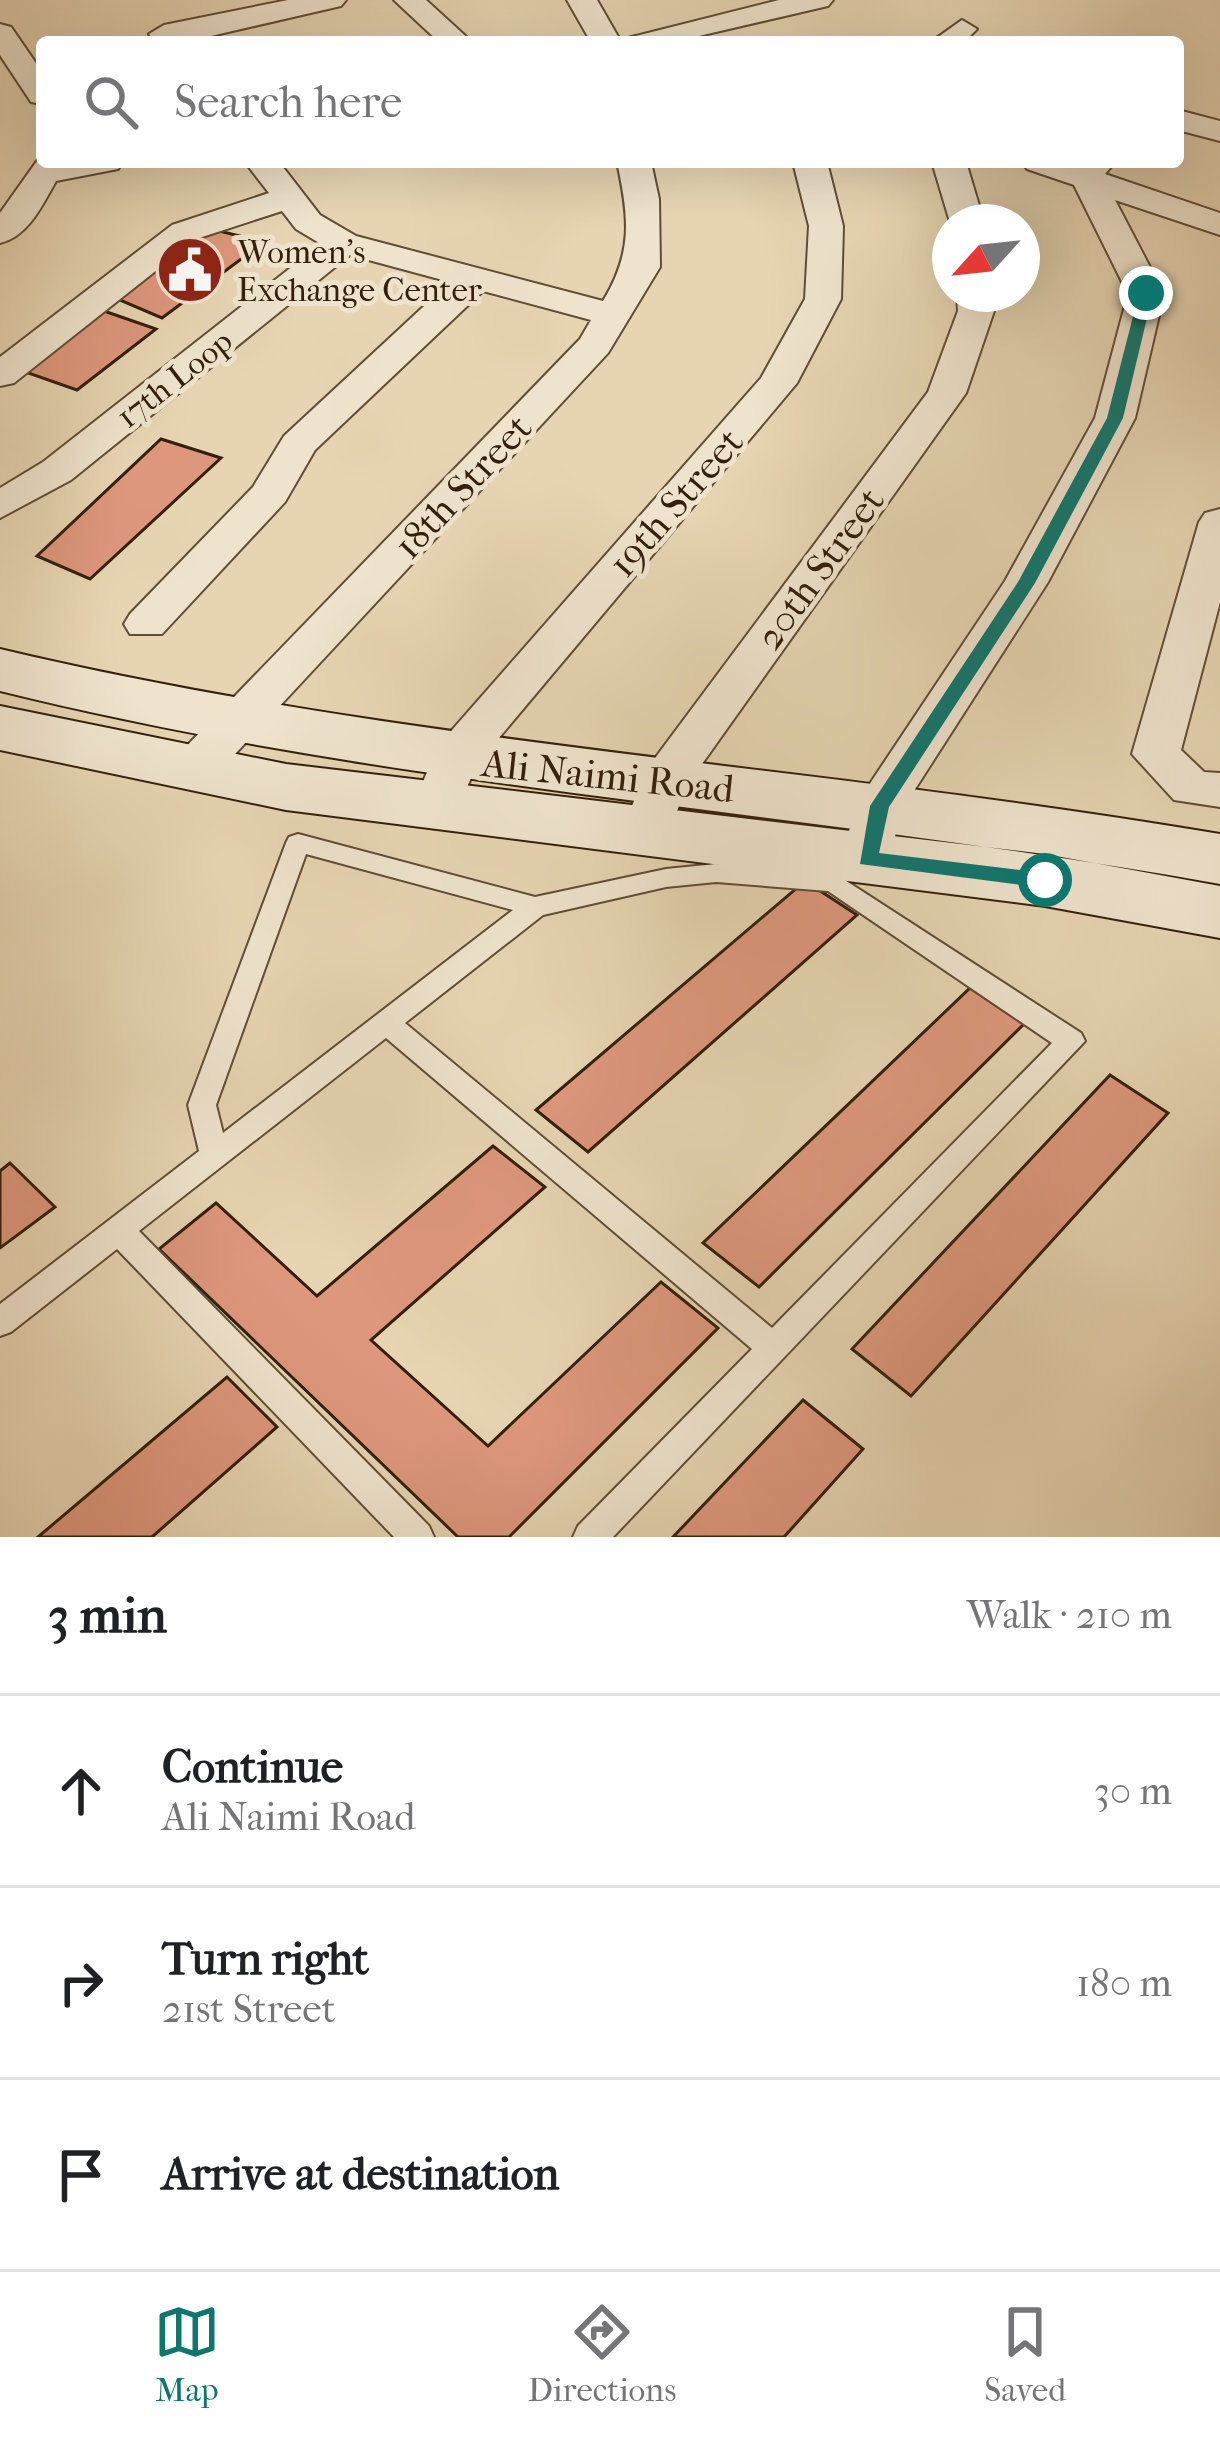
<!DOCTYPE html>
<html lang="en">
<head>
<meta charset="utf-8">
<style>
  :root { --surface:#fff; --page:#f6f6f6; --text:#202124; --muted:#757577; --line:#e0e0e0; --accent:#0f766e }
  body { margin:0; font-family:"IM FELL French Canon",serif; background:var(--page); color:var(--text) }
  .compass { position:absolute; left:932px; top:204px; width:108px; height:108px; border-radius:50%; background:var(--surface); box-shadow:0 12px 48px #0002; rotate:243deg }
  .stop { position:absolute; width:36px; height:36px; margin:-27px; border:9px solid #0f766e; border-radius:50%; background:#fff }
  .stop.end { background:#0f766e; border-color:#fff; box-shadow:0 3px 12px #0008 }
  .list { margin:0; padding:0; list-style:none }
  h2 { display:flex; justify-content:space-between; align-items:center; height:156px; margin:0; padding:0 48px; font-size:51px }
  h2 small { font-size:39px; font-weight:400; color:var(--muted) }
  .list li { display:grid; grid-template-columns:78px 1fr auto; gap:36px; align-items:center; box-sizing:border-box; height:192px; padding:0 48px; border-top:3px solid var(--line) }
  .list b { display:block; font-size:45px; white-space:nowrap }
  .list p { margin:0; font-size:39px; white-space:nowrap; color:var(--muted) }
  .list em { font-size:39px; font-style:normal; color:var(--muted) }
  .icon { flex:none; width:66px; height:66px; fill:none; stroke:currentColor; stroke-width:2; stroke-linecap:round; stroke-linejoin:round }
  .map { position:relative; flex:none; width:1220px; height:1537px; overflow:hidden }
  .search { position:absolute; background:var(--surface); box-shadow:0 12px 48px #0002; left:36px; right:36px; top:36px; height:132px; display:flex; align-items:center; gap:30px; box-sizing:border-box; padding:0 42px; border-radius:12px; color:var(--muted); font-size:45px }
  .sheet { height:732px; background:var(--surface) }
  nav { display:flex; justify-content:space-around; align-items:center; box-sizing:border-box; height:168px; border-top:3px solid var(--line); background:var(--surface); font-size:33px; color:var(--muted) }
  nav a { display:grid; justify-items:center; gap:6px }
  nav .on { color:var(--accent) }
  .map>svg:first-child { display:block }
</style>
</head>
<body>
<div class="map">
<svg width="1220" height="1537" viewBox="0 0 1220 1537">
  <rect width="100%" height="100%" fill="#e6d4b2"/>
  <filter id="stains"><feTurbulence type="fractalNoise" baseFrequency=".00167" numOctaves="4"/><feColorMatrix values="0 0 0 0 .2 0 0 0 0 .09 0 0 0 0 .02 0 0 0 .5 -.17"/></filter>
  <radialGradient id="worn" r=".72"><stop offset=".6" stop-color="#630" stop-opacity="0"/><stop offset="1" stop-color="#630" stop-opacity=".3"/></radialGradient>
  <path fill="#dd977d" stroke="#33200b" stroke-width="3" d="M 211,229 L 264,242 L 162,318 L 115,298 Z
    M 104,311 L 156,329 L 77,390 L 11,367 Z
    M 161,439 L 221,458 L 90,579 L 37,556 Z
    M 805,881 L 857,915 L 588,1152 L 536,1110 Z
    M 970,988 L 1024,1024 L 759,1287 L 703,1243 Z
    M 1110,1075 L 1168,1113 L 911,1396 L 852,1349 Z
    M 493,1146 L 545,1187 L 371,1340 L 488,1446 L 661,1282 L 718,1328 L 509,1537 L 458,1537 L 159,1249 L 216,1203 L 317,1296 Z
    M 10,1163 L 55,1207 L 0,1248 L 0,1171 Z
    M 227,1377 L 277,1427 L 152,1537 L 38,1537 Z
    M 803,1400 L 863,1449 L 784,1537 L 673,1537 Z"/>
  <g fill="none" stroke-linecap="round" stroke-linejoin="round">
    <defs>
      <path id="service" d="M 298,834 L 535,897 L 666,869 L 716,864 L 834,873 L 1081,1033 L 1085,1041 L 613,1537 L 573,1537 L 578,1526 L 752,1349 L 386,1038 L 139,1231 L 429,1526 L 434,1537 L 394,1537 L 117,1249 L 11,1332 L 0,1336 L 0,1304 L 199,1151 L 188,1105 L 286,843 L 289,837 ZM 306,854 L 513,910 L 223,1133 L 216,1105 ZM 716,882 L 828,891 L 1052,1043 L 772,1328 L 405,1023 L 543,915 L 666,887 Z"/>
      <path id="minor" d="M 288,0 L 346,0 L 341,6 L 185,42 L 155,42 L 149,34 L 164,25 Z
        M 394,0 L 426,0 L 472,42 L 439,42 Z
        M 567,0 L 597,0 L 620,40 L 779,0 L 833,0 L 828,6 L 673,42 L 591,42 Z
        M 962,20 L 977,29 L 964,42 L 931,42 Z
        M 0,24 L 11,27 L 42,72 L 42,104 L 31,102 L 0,55 Z
        M 1178,110 L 1220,121 L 1220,141 L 1178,130 Z
        M 42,154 L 42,162 L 123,162 L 118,169 L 56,181 C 43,204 28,237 0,243 L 0,213 Z
        M 245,162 L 279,162 L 320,215 L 356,236 L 603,301 C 633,252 629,217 617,162 L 651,162 L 659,199 L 660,267 L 608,353 L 210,781 L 193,786 L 176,781 L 169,769 L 176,757 L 580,339 L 591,320 L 483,291 L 315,450 L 285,502 L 162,634 L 130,634 L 124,624 L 130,614 L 253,487 L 284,436 L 450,282 L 350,255 L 71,480 L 0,518 L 0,488 L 43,462 L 321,244 L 296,229 L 282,211 L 196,239 L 14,383 L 0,386 L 0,357 L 172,225 L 269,193 Z
        M 793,162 L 827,162 L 843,226 L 841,299 L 797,383 L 477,764 L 453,820 L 436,825 L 419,820 L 412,808 L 438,746 L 761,378 L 805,299 L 809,226 Z
        M 932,162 L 966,162 L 984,222 L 950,222 Z
        M 1022,162 L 1115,162 L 1105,174 L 1220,213 L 1220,235 L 1115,200 L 1164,294 L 1135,418 L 1048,582 L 903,808 L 888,861 L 870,866 L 852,861 L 845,848 L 855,806 L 1005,581 L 1095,418 L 1128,294 L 1074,185 L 1027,169 Z
        M 957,294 L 993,294 L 994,311 L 966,393 L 687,785 L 663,848 L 645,853 L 627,848 L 620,835 L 647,769 L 928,392 L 958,311 Z
        M 1220,509 L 1220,602 L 1181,750 L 1204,772 L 1220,773 L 1220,807 L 1174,800 L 1132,754 L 1199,522 L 1205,513 Z"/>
      <path id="secondary" d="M 0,649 C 402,745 814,765 1220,834 L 1220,884 C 812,811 404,791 0,691 Z
        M 0,706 L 286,764 L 1045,854 L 1220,886 L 1220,938 L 1045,906 L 286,810 L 0,750 Z"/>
    </defs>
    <use href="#service" stroke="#604d35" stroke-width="4"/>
    <use href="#minor" stroke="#604d35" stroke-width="4"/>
    <use href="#secondary" stroke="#33200b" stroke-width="4"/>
    <use href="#service" fill="#efe3cd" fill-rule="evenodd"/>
    <use href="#minor" fill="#efe3cd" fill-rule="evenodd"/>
    <use href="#secondary" fill="#efe3cd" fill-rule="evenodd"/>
  </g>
  <path fill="#0f766e" d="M 1146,289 L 1153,293 L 1123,418 L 1035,583 L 889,807 L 879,853 L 1045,873 L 1056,880 L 1045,888 L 860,864 L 870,806 L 1018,582 L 1107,418 L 1139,293 Z"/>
  <defs>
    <symbol id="civic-disc" viewBox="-11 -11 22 22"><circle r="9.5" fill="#8f2418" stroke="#efe3cd"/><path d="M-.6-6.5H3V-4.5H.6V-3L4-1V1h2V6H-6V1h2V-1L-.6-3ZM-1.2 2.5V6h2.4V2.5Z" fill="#fff"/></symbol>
  </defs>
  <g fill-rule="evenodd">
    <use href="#civic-disc" x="152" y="232" width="76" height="76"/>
  </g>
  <g text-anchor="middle" stroke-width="10" stroke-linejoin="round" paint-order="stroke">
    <g font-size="33" fill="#33200b" stroke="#efe3cd" text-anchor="start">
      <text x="237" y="263">Women's<tspan x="237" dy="38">Exchange Center</tspan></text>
    </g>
    <g font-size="33" fill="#33200b" stroke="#efe3cd">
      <text transform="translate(174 378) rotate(-38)" y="12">17th Loop</text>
    </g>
    <g font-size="39" fill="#33200b" stroke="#efe3cd">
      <text transform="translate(462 486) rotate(-47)" y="14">18th Street</text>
      <text transform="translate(675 502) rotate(-49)" y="14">19th Street</text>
      <text transform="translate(819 568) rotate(-54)" y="14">20th Street</text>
      <text transform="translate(608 775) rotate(6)" y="14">Ali Naimi Road</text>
    </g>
  </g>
  <rect width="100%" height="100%" filter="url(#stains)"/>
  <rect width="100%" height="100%" fill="url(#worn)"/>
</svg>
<svg class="compass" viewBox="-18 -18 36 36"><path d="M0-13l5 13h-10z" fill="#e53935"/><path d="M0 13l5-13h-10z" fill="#757577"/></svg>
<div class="stop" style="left:1045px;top:880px"></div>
<div class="stop end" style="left:1146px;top:293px"></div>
<div class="search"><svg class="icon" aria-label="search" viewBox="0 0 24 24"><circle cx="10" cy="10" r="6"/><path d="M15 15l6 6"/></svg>Search here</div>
</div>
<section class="sheet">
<h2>3 min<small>Walk · 210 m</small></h2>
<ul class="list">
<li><svg class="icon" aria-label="ahead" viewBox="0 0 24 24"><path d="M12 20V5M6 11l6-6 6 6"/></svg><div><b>Continue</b><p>Ali Naimi Road</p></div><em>30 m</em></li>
<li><svg class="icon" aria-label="right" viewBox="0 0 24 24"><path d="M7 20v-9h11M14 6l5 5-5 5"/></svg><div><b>Turn right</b><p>21st Street</p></div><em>180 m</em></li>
<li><svg class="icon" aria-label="arrive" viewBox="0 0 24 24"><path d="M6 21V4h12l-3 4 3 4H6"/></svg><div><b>Arrive at destination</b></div></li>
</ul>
</section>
<nav>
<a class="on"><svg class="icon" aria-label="map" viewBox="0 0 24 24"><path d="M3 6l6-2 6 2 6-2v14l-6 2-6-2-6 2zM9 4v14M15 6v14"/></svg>Map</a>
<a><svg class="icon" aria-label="directions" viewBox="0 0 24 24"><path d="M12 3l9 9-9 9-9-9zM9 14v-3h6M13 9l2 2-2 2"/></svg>Directions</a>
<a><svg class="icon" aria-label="saved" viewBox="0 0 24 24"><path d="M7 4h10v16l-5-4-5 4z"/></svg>Saved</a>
</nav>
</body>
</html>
